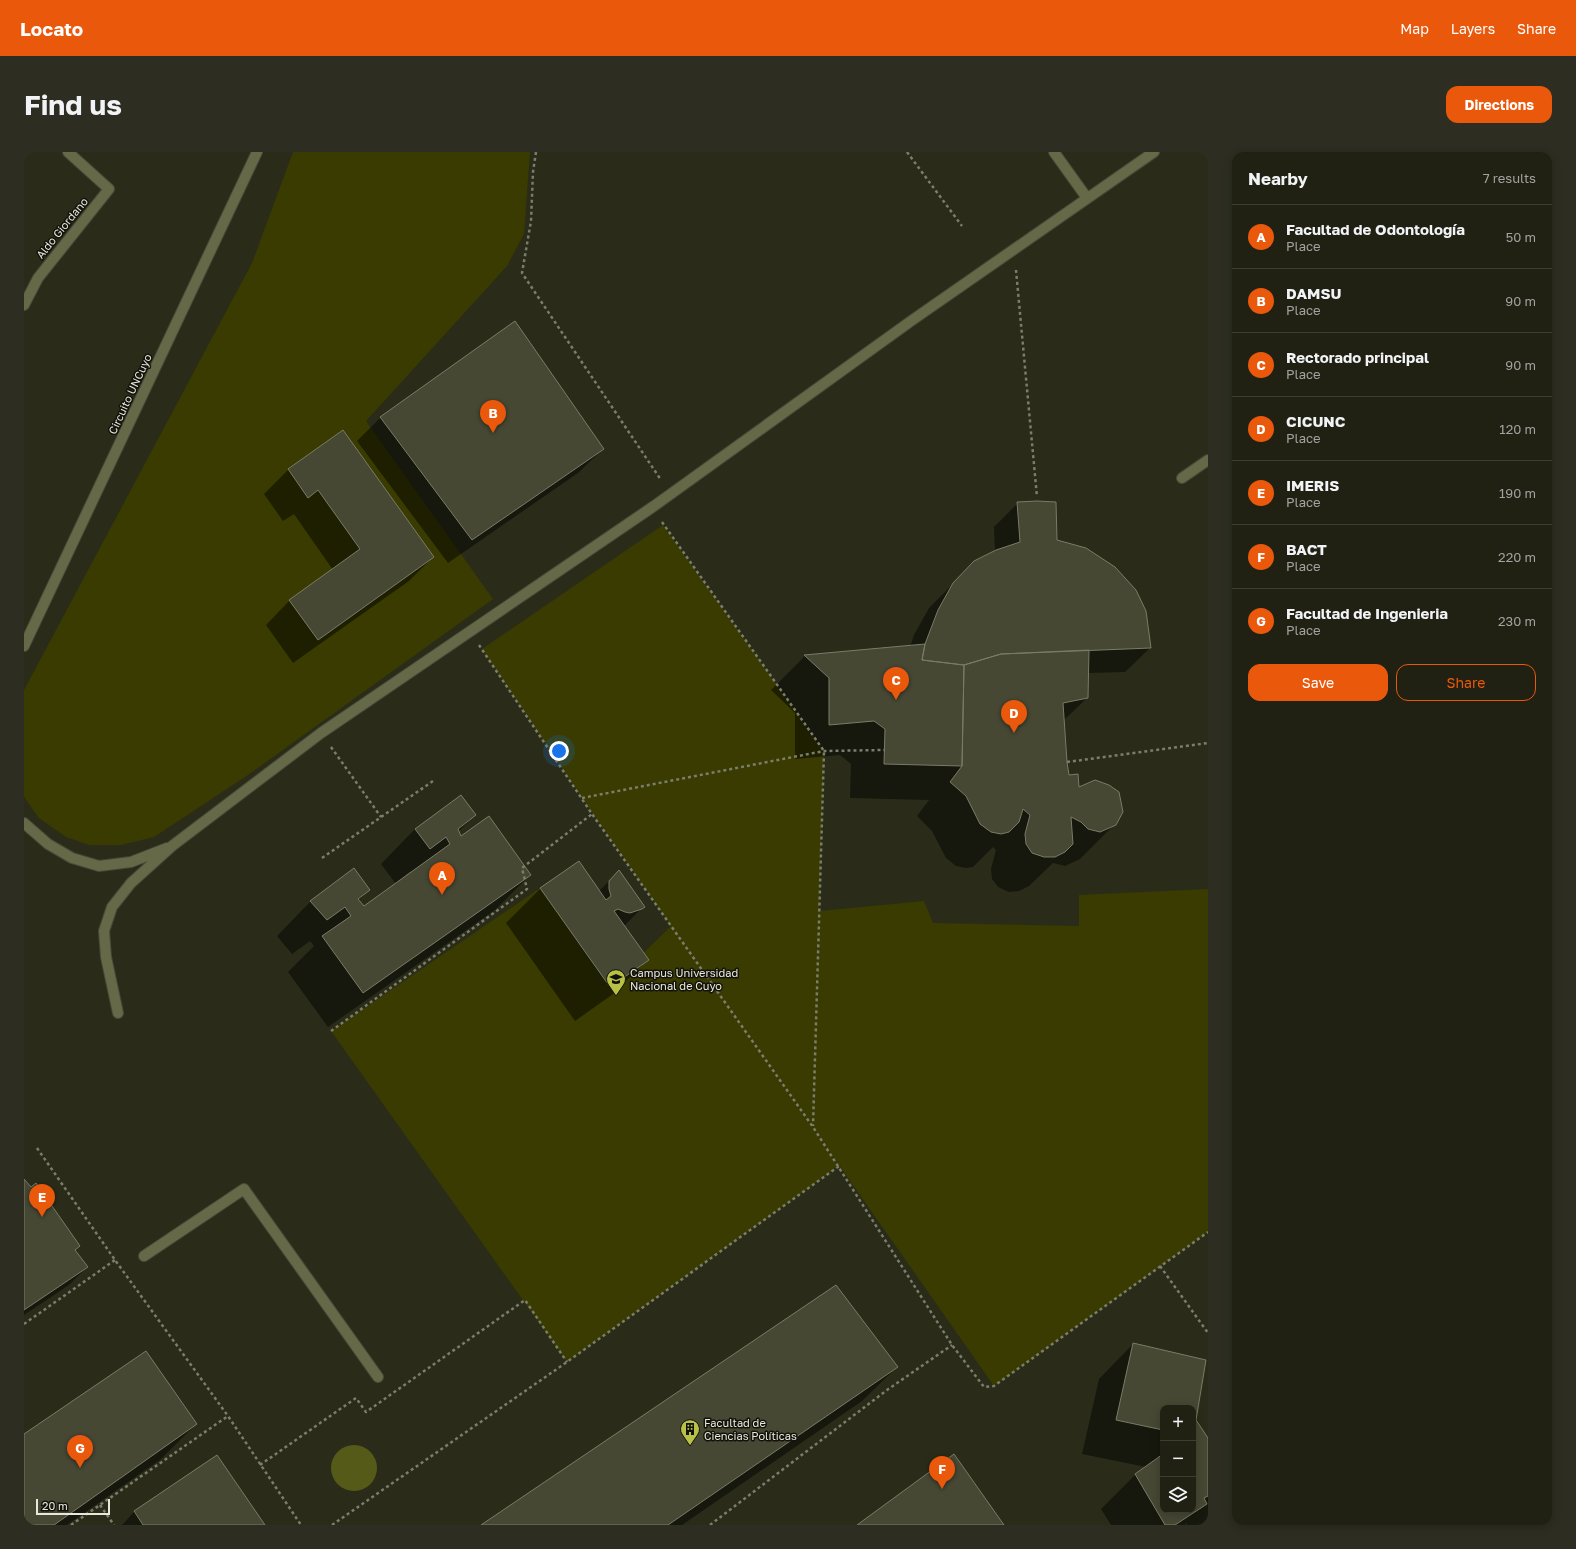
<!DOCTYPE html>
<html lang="en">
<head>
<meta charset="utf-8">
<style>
  :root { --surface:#202113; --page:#2d2e21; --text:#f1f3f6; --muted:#a2a3a0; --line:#3d3e33; --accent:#ea580c }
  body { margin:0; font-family:"Golos Text",sans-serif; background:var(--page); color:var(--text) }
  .controls { position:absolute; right:12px; bottom:12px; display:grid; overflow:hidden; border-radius:8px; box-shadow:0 2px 10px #0003 }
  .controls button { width:36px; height:36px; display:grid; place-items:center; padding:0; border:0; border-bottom:1px solid var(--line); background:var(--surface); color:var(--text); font:20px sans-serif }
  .scale { position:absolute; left:12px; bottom:10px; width:74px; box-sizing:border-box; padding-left:4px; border:2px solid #e8e9dd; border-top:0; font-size:11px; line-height:14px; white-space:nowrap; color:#e8e9dd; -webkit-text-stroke:3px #13130b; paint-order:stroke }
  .you { position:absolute; left:535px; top:599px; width:14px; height:14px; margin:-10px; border:3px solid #fff; border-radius:50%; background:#1a73e8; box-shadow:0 0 0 6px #1a73e833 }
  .badge { display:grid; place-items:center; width:26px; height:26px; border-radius:50%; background:var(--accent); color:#fff; font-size:13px; font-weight:700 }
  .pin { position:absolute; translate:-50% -33px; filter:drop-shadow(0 1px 2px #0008) }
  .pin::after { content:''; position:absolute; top:21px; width:14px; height:12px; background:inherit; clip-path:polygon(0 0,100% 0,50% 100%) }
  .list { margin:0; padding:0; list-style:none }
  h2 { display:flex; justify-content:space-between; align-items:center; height:52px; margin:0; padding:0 16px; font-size:17px }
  h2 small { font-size:13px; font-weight:400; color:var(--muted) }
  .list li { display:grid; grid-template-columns:26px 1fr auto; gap:12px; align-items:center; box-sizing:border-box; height:64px; padding:0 16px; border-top:1px solid var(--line) }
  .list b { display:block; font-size:15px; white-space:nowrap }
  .list p { margin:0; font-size:13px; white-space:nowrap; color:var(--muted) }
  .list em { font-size:13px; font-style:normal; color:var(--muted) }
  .actions { display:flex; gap:8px; padding:12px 16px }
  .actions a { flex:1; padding:9px 0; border:1px solid var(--accent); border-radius:12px; text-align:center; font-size:14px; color:var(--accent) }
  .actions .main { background:var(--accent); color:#fff }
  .icon { flex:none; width:22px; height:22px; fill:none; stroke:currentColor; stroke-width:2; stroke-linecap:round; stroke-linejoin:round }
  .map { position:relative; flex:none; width:1184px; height:1373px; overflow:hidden; border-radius:12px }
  header { display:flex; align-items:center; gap:24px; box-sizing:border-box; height:56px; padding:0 20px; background:var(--accent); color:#fff }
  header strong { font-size:19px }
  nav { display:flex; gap:22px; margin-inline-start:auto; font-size:14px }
  .intro { display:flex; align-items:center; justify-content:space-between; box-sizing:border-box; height:96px; padding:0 24px }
  h1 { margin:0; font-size:28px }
  .button { padding:10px 18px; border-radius:12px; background:var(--accent); color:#fff; font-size:14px; font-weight:700 }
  main { display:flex; gap:24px; padding:0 24px }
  aside { flex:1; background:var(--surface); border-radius:12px; box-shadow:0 2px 10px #0003 }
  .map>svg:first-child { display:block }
</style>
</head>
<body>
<header>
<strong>Locato</strong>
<nav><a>Map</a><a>Layers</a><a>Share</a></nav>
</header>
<div class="intro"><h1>Find us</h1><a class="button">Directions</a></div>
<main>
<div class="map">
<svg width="1184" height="1373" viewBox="0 0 1184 1373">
  <rect width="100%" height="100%" fill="#2a2c19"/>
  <path fill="#393b00" d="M 269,0 L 506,0 L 500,82 L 483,114 L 342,269 L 469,447 L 224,623 L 130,685 L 97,693 L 65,693 L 42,685 L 15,666 L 0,645 L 0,538 L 228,111 Z
    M 639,373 L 800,599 L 795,759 L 900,749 L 909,771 L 1055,774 L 1055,743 L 1184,737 L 1184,1080 L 970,1234 L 683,825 L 815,1014 L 543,1210 L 307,879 L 516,736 L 585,835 L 647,774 L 558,646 L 458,497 Z"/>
  <path fill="#565a18" d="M307 1316a23 23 0 1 1 46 0a23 23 0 1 1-46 0Z"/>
  <path fill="#0007" fill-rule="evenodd" d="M 357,265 L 579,297 L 554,321 L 424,411 L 333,289 Z
    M 319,279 L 409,405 L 385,429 L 269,511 L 242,473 L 266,448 L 309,418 L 270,362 L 259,369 L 240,342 L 264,318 Z
    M 994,351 L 1032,388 L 1126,496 L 1101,520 L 1063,521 L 1063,546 L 1039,569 L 1042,611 L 1045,624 L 1054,636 L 1091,672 L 1056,707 L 1041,714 L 1029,711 L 1005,734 L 995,739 L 985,740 L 974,735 L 968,727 L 967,717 L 972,698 L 969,695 L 949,715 L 942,716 L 932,714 L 922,706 L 908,679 L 893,664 L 905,648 L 826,646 L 827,612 L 816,603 L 771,607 L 771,561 L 747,538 L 781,504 L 886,495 L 890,483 L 905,456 L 951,410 L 971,400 L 970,375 Z
    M 451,663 L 434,680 L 437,686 L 506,723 L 471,758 L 304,875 L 264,820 L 290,794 L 286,789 L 268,802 L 253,784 L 287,749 L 345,738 L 334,749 L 340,755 L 372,732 L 357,712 L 391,677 ZM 387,719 L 388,720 L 380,727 L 379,725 Z
    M 555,710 L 575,739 L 595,719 L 619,755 L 600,774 L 623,808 L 589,842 L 551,869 L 482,771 L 516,737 Z
    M 0,1029 L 63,1115 L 45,1133 L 0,1163 Z
    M 1109,1192 L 1181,1209 L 1170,1269 L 1184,1287 L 1184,1373 L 1163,1373 L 1162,1371 L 1161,1373 L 1087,1373 L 1077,1357 L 1112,1322 L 1122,1315 L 1058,1302 L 1075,1227 ZM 1139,1256 L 1169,1256 L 1169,1358 L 1139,1358 Z
    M 873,1215 L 838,1249 L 658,1373 L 458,1373 Z
    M 172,1272 L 137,1307 L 43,1373 L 0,1373 L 0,1283 Z
    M 193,1304 L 240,1373 L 98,1373 L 110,1360 Z"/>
  <path fill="#464834" stroke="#797c66" d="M 491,169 L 580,297 L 448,388 L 356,265 Z
    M 319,278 L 410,405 L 294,488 L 265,448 L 336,397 L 294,338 L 284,346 L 264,317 Z
    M 1013,349 L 1032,350 L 1033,388 L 1062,396 L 1091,415 L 1112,438 L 1122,459 L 1127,496 L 977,502 L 940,513 L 898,508 L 901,492 L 914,458 L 929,431 L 950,409 L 972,398 L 996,390 L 993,350 Z
    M 901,492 L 898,508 L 940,513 L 938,614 L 860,612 L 861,577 L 850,569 L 805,573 L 805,526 L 780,503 Z
    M 1065,498 L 1064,546 L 1039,551 L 1043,610 L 1045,623 L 1054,622 L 1055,635 L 1071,628 L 1085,633 L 1095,640 L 1099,660 L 1092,673 L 1076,680 L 1064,677 L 1057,670 L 1047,665 L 1049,692 L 1041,700 L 1031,705 L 1020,705 L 1008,701 L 1002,692 L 1001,682 L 1006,663 L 999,657 L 995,670 L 985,680 L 977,682 L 967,680 L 956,672 L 942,644 L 926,630 L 938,614 L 940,513 L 977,502 Z
    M 437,643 L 452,663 L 434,677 L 437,684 L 465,664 L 507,723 L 339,841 L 298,784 L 327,764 L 321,755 L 303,768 L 286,749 L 330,716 L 346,738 L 334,747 L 340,754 L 426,692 L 422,685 L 406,697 L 391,677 Z
    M 555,709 L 582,748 L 587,744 L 585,737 L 585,729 L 595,718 L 621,755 L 618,757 L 606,761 L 601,760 L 594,757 L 590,759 L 625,808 L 586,835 L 516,736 Z
    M 0,1027 L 7,1035 L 12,1031 L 56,1094 L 51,1098 L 64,1115 L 0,1158 Z
    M 812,1133 L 874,1215 L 644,1373 L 457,1373 Z
    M 1109,1191 L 1182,1208 L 1172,1268 L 1184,1286 L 1184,1344 L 1180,1346 L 1183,1352 L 1151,1373 L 1141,1373 L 1111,1322 L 1139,1302 L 1139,1358 L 1169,1358 L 1169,1298 L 1170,1297 L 1169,1295 L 1169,1256 L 1139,1256 L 1139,1278 L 1092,1268 Z
    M 122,1199 L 173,1272 L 30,1373 L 0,1373 L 0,1282 Z
    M 930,1302 L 980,1373 L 833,1373 Z
    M 193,1303 L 241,1373 L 119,1373 L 110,1359 Z"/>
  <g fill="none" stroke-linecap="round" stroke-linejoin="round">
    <defs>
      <path id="service" d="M 1030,0 L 1063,46
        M 1158,326 L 1184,308
        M 0,671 L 24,692 L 48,706 L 75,714 L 107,710 L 143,696
        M 94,861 L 82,805 L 80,779 L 88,755 L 107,731 L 148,694 L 297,581 L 630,354 L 887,169 L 1130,0
        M 120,1104 L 220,1037 L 354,1225"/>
      <path id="minor" d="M 0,153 L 14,126 L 85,37 L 44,0"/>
      <path id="tertiary" d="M 0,494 L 233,0"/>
    </defs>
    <use href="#service" stroke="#484a38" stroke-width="12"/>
    <use href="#minor" stroke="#484a38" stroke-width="12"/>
    <use href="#tertiary" stroke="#484a38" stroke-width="12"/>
    <path stroke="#7b7d6d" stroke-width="2.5" stroke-dasharray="3 3" stroke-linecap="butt" d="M 512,0 L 509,20 L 507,69 L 498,121 L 637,328
      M 883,0 L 938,74
      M 992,118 L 1013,345
      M 638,370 L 800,599 L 789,974
      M 455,493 L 568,662 L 789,975 L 928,1193 L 960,1235 L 970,1234 L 1184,1080
      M 307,595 L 357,665
      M 1043,610 L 1184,591
      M 558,646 L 800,599 L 861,598
      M 298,706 L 409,629
      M 307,879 L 503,737 L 498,716 L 568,662
      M 13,996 L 91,1108 L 204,1264 L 277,1373
      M 1136,1114 L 1184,1181
      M 0,1172 L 91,1108
      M 236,1313 L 332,1246 L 342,1260 L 501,1148 L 543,1210
      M 76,1353 L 90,1373
      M 47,1373 L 204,1264
      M 308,1373 L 543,1210 L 815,1014
      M 686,1373 L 863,1238 L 928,1193"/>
    <use href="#service" stroke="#666948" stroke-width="10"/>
    <use href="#minor" stroke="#666948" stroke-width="10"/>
    <use href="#tertiary" stroke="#666948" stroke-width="10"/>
  </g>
  <defs>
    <symbol id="university-pin" viewBox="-11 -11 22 30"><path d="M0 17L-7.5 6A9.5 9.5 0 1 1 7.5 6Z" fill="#b9c046" stroke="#13130b"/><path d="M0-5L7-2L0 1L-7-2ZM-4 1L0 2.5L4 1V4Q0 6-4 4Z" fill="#111"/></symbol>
    <symbol id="building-pin" viewBox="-11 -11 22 30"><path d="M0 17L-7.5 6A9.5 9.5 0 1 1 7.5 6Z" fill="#b9c046" stroke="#13130b"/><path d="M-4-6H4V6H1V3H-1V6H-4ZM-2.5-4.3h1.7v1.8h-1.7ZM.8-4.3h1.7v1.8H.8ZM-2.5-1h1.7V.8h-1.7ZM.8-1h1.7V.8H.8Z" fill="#111"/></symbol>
  </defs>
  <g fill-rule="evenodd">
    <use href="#university-pin" x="581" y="816" width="22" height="30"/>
    <use href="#building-pin" x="655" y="1266" width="22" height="30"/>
  </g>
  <g text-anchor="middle" stroke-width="3" stroke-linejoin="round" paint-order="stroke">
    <g font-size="11" fill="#e8e9dd" stroke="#13130b">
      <text transform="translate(38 76) rotate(-51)" y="4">Aldo Giordano</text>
      <text transform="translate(106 242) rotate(-65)" y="4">Circuito UNCuyo</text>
    </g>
    <g font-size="11" fill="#e8e9dd" stroke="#13130b" text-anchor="start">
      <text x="606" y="825">Campus Universidad<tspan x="606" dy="13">Nacional de Cuyo</tspan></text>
      <text x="680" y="1275">Facultad de<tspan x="680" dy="13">Ciencias Políticas</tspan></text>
    </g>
  </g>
</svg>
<div class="controls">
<button>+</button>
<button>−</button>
<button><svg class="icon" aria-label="layers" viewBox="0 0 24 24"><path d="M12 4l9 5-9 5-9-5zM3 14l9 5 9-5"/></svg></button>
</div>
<div class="scale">20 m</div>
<div class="you"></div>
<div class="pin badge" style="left:418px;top:743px">A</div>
<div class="pin badge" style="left:469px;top:281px">B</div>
<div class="pin badge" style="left:872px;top:548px">C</div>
<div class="pin badge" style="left:990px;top:581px">D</div>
<div class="pin badge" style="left:18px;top:1065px">E</div>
<div class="pin badge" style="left:918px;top:1337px">F</div>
<div class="pin badge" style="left:56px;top:1316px">G</div>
</div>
<aside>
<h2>Nearby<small>7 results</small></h2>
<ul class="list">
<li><span class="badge">A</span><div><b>Facultad de Odontología</b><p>Place</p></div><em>50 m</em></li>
<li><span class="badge">B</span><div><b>DAMSU</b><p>Place</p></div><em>90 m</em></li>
<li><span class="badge">C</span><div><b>Rectorado principal</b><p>Place</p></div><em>90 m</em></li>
<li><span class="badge">D</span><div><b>CICUNC</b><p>Place</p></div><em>120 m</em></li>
<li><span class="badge">E</span><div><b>IMERIS</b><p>Place</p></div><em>190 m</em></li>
<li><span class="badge">F</span><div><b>BACT</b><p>Place</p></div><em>220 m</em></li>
<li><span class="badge">G</span><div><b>Facultad de Ingenieria</b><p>Place</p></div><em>230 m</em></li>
</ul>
<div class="actions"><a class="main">Save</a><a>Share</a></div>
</aside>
</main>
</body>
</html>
